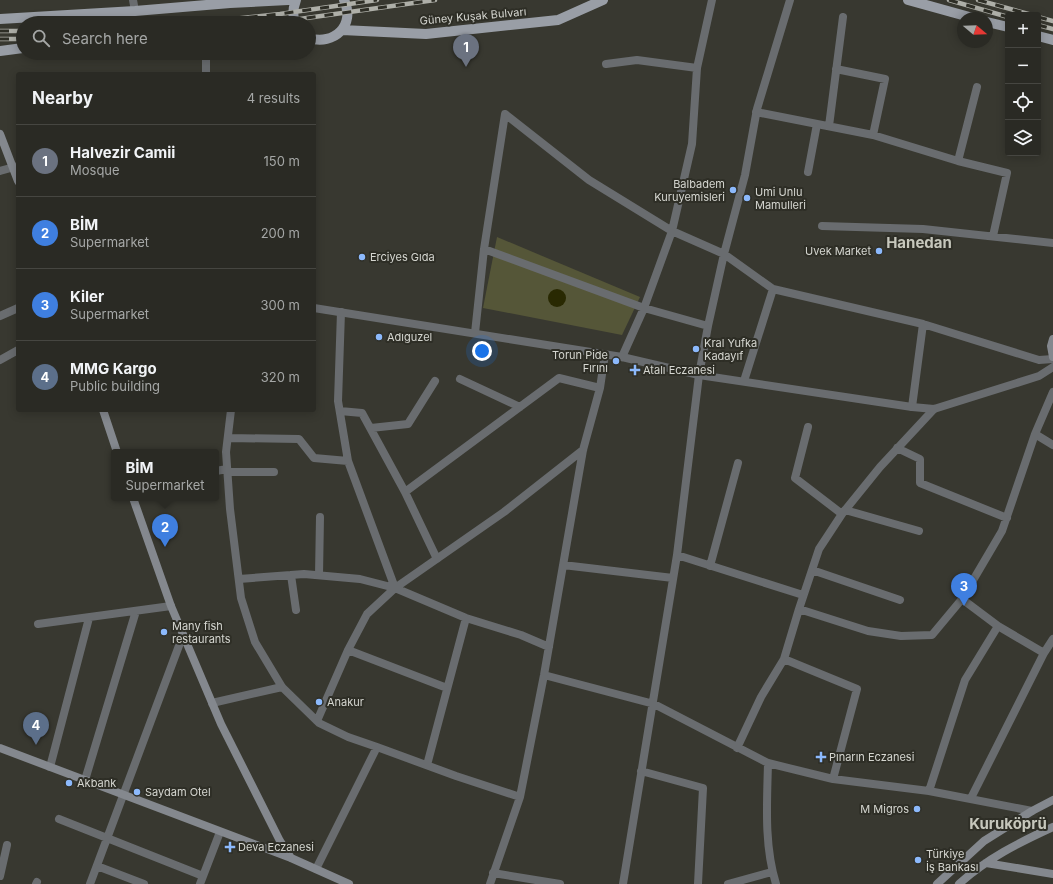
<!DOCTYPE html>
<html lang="en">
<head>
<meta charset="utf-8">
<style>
  :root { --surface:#2a2a24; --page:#32322c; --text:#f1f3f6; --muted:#a5a7a6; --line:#464641; --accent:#d93025 }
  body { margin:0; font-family:Inter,sans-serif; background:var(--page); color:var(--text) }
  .controls { position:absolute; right:12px; top:12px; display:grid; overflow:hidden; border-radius:4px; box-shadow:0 2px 10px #0003 }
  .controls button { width:36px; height:36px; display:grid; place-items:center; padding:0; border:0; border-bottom:1px solid var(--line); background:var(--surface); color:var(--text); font:20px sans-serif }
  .compass { position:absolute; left:957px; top:12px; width:36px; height:36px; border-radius:50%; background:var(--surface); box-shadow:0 2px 10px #0003; rotate:109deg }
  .you { position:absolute; left:482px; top:351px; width:14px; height:14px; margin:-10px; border:3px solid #fff; border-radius:50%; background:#1a73e8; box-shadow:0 0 0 6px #1a73e833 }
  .badge { display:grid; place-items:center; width:26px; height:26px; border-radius:50%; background:var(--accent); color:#fff; font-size:13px; font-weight:700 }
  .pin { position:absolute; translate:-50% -33px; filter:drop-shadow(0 1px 2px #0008) }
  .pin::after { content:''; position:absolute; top:21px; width:14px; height:12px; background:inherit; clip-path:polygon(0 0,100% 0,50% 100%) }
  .popup { position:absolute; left:111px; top:449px; width:108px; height:52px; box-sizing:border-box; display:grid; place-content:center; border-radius:4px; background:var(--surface); filter:drop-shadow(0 1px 3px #0005); font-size:13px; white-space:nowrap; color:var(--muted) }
  .popup b { font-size:15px; color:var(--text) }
  .popup::after { content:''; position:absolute; left:50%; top:100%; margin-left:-8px; border:8px solid transparent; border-top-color:var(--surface) }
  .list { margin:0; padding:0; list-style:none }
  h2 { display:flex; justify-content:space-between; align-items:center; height:52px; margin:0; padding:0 16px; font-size:17px }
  h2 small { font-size:13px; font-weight:400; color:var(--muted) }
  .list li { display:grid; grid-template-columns:26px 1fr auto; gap:12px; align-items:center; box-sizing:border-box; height:72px; padding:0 16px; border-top:1px solid var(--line) }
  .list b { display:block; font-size:15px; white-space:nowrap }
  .list p { margin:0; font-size:13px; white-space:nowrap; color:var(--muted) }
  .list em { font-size:13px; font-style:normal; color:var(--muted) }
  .icon { flex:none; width:22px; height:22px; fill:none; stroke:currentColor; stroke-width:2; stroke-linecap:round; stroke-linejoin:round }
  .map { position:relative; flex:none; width:1053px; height:884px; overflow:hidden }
  .search { position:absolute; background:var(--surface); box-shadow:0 2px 10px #0003; left:16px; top:16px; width:300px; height:44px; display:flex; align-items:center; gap:10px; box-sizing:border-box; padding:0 14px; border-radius:22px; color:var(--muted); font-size:15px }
  .panel { position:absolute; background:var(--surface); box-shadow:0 2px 10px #0003; left:16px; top:72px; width:300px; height:340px; border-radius:4px }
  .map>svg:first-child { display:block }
</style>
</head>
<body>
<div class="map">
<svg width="1053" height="884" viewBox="0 0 1053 884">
  <rect width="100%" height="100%" fill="#383830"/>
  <path fill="#555638" d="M 497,237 L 640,297 L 622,335 L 483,308 Z"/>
  <path fill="#292902" d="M548 298a9 9 0 1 1 18 0a9 9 0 1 1-18 0Z"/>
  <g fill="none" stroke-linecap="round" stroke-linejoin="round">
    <path stroke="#696c6f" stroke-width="8" d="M 133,0 L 135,11
      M 606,64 L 637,60 L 697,68
      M 836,69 L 885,79 L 873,135
      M 206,74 L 206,53
      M 756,112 L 873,135 L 958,161 L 1007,173 L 993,236
      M 829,126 L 843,17
      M 958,161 L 977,87
      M 0,171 L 18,166
      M 808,172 L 817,124
      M 822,226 L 923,229 L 1053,243
      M 484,249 L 644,308 L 708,326
      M 341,312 L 338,401 L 348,461 L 395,588
      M 0,316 L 18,308
      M 475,333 L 484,249 L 505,114 L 589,180 L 672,231 L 724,254 L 773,289 L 923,324 L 1039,360 L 1053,359
      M 622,357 L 644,308 L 672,231 L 692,144 L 697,68 L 712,0
      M 0,360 L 18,350
      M 460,379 L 520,407
      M 744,381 L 773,289
      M 912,407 L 923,324
      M 231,410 L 226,452 L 230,509 L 241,598 L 255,642 L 282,687 L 319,723 L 348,737 L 377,747 L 456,776 L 520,797
      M 340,411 L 362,413 L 405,492 L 437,559
      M 808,427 L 795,478 L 842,514
      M 371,428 L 408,424 L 435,381
      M 1035,434 L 1053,445
      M 228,438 L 299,439 L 314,458 L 348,461
      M 897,448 L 920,459 L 920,483 L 1007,518
      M 216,471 L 227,469
      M 227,472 L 274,472
      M 405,492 L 559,378 L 600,388
      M 845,510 L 919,531
      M 677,555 L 803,595
      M 563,565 L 673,578
      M 710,566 L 738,463
      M 812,570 L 900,600
      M 291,575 L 296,610
      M 319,575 L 320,517
      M 239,579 L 304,574 L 360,579 L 395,588 L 466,618 L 521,635 L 549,647
      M 962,599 L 998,626 L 1044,653
      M 799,609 L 868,631 L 901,636 L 932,635 L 962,599 L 1002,531 L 1035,434 L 1053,392
      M 38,624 L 171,606
      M 348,650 L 447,688
      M 784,659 L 857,689 L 833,779
      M 544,675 L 654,704 L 768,763 L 833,779 L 929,791 L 1032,811
      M 212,703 L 282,687
      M 317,721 L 348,650 L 367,614 L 395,588 L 504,512 L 583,450
      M 737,748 L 761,697 L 784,659 L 799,609 L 819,549 L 842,514 L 880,467 L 934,409
      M 768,763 C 767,803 764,845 776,884
      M 427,765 L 466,618
      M 50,767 L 89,618
      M 641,771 L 703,788 L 698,884
      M 85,780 L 136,611
      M 929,791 L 965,680 L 998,626
      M 971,798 L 1044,653 L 1053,639
      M 59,819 L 203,876
      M 97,866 L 144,884
      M 316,869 L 377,747
      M 493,873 L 560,884
      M 0,876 L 7,845
      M 36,884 L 37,882
      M 90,884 L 183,635
      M 200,884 L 220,832
      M 490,884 L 520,797 L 544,675 L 583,450 L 600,388 L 605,354
      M 623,884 L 677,555 L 699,375 L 708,326 L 724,254 L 745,175 L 757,109 L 790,0
      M 728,884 L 772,872"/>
    <path stroke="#696c6f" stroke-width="8" d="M 314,308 L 622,357 L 699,375 L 912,407 L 934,409 L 1039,376 L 1053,367"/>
    <path stroke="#84888e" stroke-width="8" d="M 0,134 L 18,181
      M 1053,339 L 1051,346 L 1053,357
      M 103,410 L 117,452
      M 133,498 L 171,606 L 221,724 L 280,841 L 291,858
      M 0,748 L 291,858 L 349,884
      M 986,863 L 1053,874
      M 937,884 L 984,841 L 1032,811 L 1053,800
      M 959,884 C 986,859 1020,842 1053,827"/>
    <path stroke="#999ea6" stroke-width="10" d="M 908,0 L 973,18
      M 0,19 L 135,11 L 230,3 L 288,0
      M 987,22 L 1008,27
      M 295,23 C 292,15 293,8 296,0
      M 342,30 L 426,34 L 558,20 L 603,0
      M 1038,36 L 1053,40
      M 309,38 C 334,46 356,25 344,0
      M 0,51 L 23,48"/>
    <defs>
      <path id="rail" d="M 949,0 L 1008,17
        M 978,0 L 1032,15
        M 1038,17 L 1053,21
        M 195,23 L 280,14 L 377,0
        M 271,23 L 435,0
        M 1038,25 L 1053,29
        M 0,31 L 23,31
        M 0,39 L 23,39"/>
    </defs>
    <use href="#rail" stroke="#aeafa8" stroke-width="4.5"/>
    <use href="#rail" stroke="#2e2e26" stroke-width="3" stroke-dasharray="9" stroke-linecap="butt"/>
  </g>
  <g fill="#8cb9fc" stroke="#2e2e26" stroke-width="1.5">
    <circle cx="733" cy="190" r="4"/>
    <circle cx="747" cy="198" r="4"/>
    <circle cx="879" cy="251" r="4"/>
    <circle cx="362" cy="257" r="4"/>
    <circle cx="379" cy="337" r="4"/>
    <circle cx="696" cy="349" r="4"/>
    <circle cx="616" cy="361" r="4"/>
    <path d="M633 364h4v4h4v4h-4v4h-4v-4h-4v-4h4z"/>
    <circle cx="164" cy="632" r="4"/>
    <circle cx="319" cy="702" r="4"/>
    <path d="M819 751h4v4h4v4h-4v4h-4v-4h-4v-4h4z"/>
    <circle cx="69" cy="783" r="4"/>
    <circle cx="137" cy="792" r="4"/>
    <circle cx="917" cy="809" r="4"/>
    <path d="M228 841h4v4h4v4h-4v4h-4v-4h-4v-4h4z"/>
    <circle cx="918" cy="860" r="4"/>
  </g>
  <g text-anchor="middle" stroke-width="4" stroke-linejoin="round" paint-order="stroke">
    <g font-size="11" fill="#d5d6d0" stroke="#2e2e26">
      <text transform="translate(473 16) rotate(-5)" y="4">Güney Kuşak Bulvarı</text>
    </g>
    <g font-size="11" fill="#d5d6d0" stroke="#2e2e26" text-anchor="start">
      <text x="725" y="188" text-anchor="end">Balbadem<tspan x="725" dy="13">Kuruyemisleri</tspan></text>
      <text x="755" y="196">Umi Unlu<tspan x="755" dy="13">Mamulleri</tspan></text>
      <text x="871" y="255" text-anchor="end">Uvek Market</text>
      <text x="370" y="261">Erciyes Gıda</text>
      <text x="387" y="341">Adıguzel</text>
      <text x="704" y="347">Kral Yufka<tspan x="704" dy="13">Kadayıf</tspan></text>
      <text x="608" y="359" text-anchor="end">Torun Pide<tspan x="608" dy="13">Fırını</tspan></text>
      <text x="643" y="374">Atalı Eczanesi</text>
      <text x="172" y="630">Many fish<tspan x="172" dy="13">restaurants</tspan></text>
      <text x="327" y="706">Anakur</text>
      <text x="829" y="761">Pınarın Eczanesi</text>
      <text x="77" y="787">Akbank</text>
      <text x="145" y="796">Saydam Otel</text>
      <text x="909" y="813" text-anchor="end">M Migros</text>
      <text x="238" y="851">Deva Eczanesi</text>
      <text x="926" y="858">Türkiye<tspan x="926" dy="13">İş Bankası</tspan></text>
    </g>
    <g font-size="15" font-weight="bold" fill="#c6c7bc" stroke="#2e2e26">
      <text x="919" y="248">Hanedan</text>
      <text x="1008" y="829">Kuruköprü</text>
    </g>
  </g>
</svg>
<div class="controls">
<button>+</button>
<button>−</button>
<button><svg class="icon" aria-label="locate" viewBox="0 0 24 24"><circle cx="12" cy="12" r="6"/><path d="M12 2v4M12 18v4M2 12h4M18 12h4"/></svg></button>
<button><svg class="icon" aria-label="layers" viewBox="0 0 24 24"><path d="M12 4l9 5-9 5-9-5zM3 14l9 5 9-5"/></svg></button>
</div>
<svg class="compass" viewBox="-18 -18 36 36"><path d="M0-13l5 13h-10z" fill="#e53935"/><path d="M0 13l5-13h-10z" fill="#a5a7a6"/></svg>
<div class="you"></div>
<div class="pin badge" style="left:466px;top:67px;background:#6b7280">1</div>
<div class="pin badge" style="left:165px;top:547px;background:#3f7fe0">2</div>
<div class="popup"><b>BİM</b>Supermarket</div>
<div class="pin badge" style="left:964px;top:606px;background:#3f7fe0">3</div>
<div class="pin badge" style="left:36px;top:745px;background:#5c6f8a">4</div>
<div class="search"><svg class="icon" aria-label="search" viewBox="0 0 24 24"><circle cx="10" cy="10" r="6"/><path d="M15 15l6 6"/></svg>Search here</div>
<section class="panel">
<h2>Nearby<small>4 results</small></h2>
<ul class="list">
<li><span class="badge" style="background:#6b7280">1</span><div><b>Halvezir Camii</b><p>Mosque</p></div><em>150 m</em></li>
<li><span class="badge" style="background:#3f7fe0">2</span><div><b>BİM</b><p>Supermarket</p></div><em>200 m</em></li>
<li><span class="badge" style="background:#3f7fe0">3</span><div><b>Kiler</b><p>Supermarket</p></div><em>300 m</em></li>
<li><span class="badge" style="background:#5c6f8a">4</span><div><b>MMG Kargo</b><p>Public building</p></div><em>320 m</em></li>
</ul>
</section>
</div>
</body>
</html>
